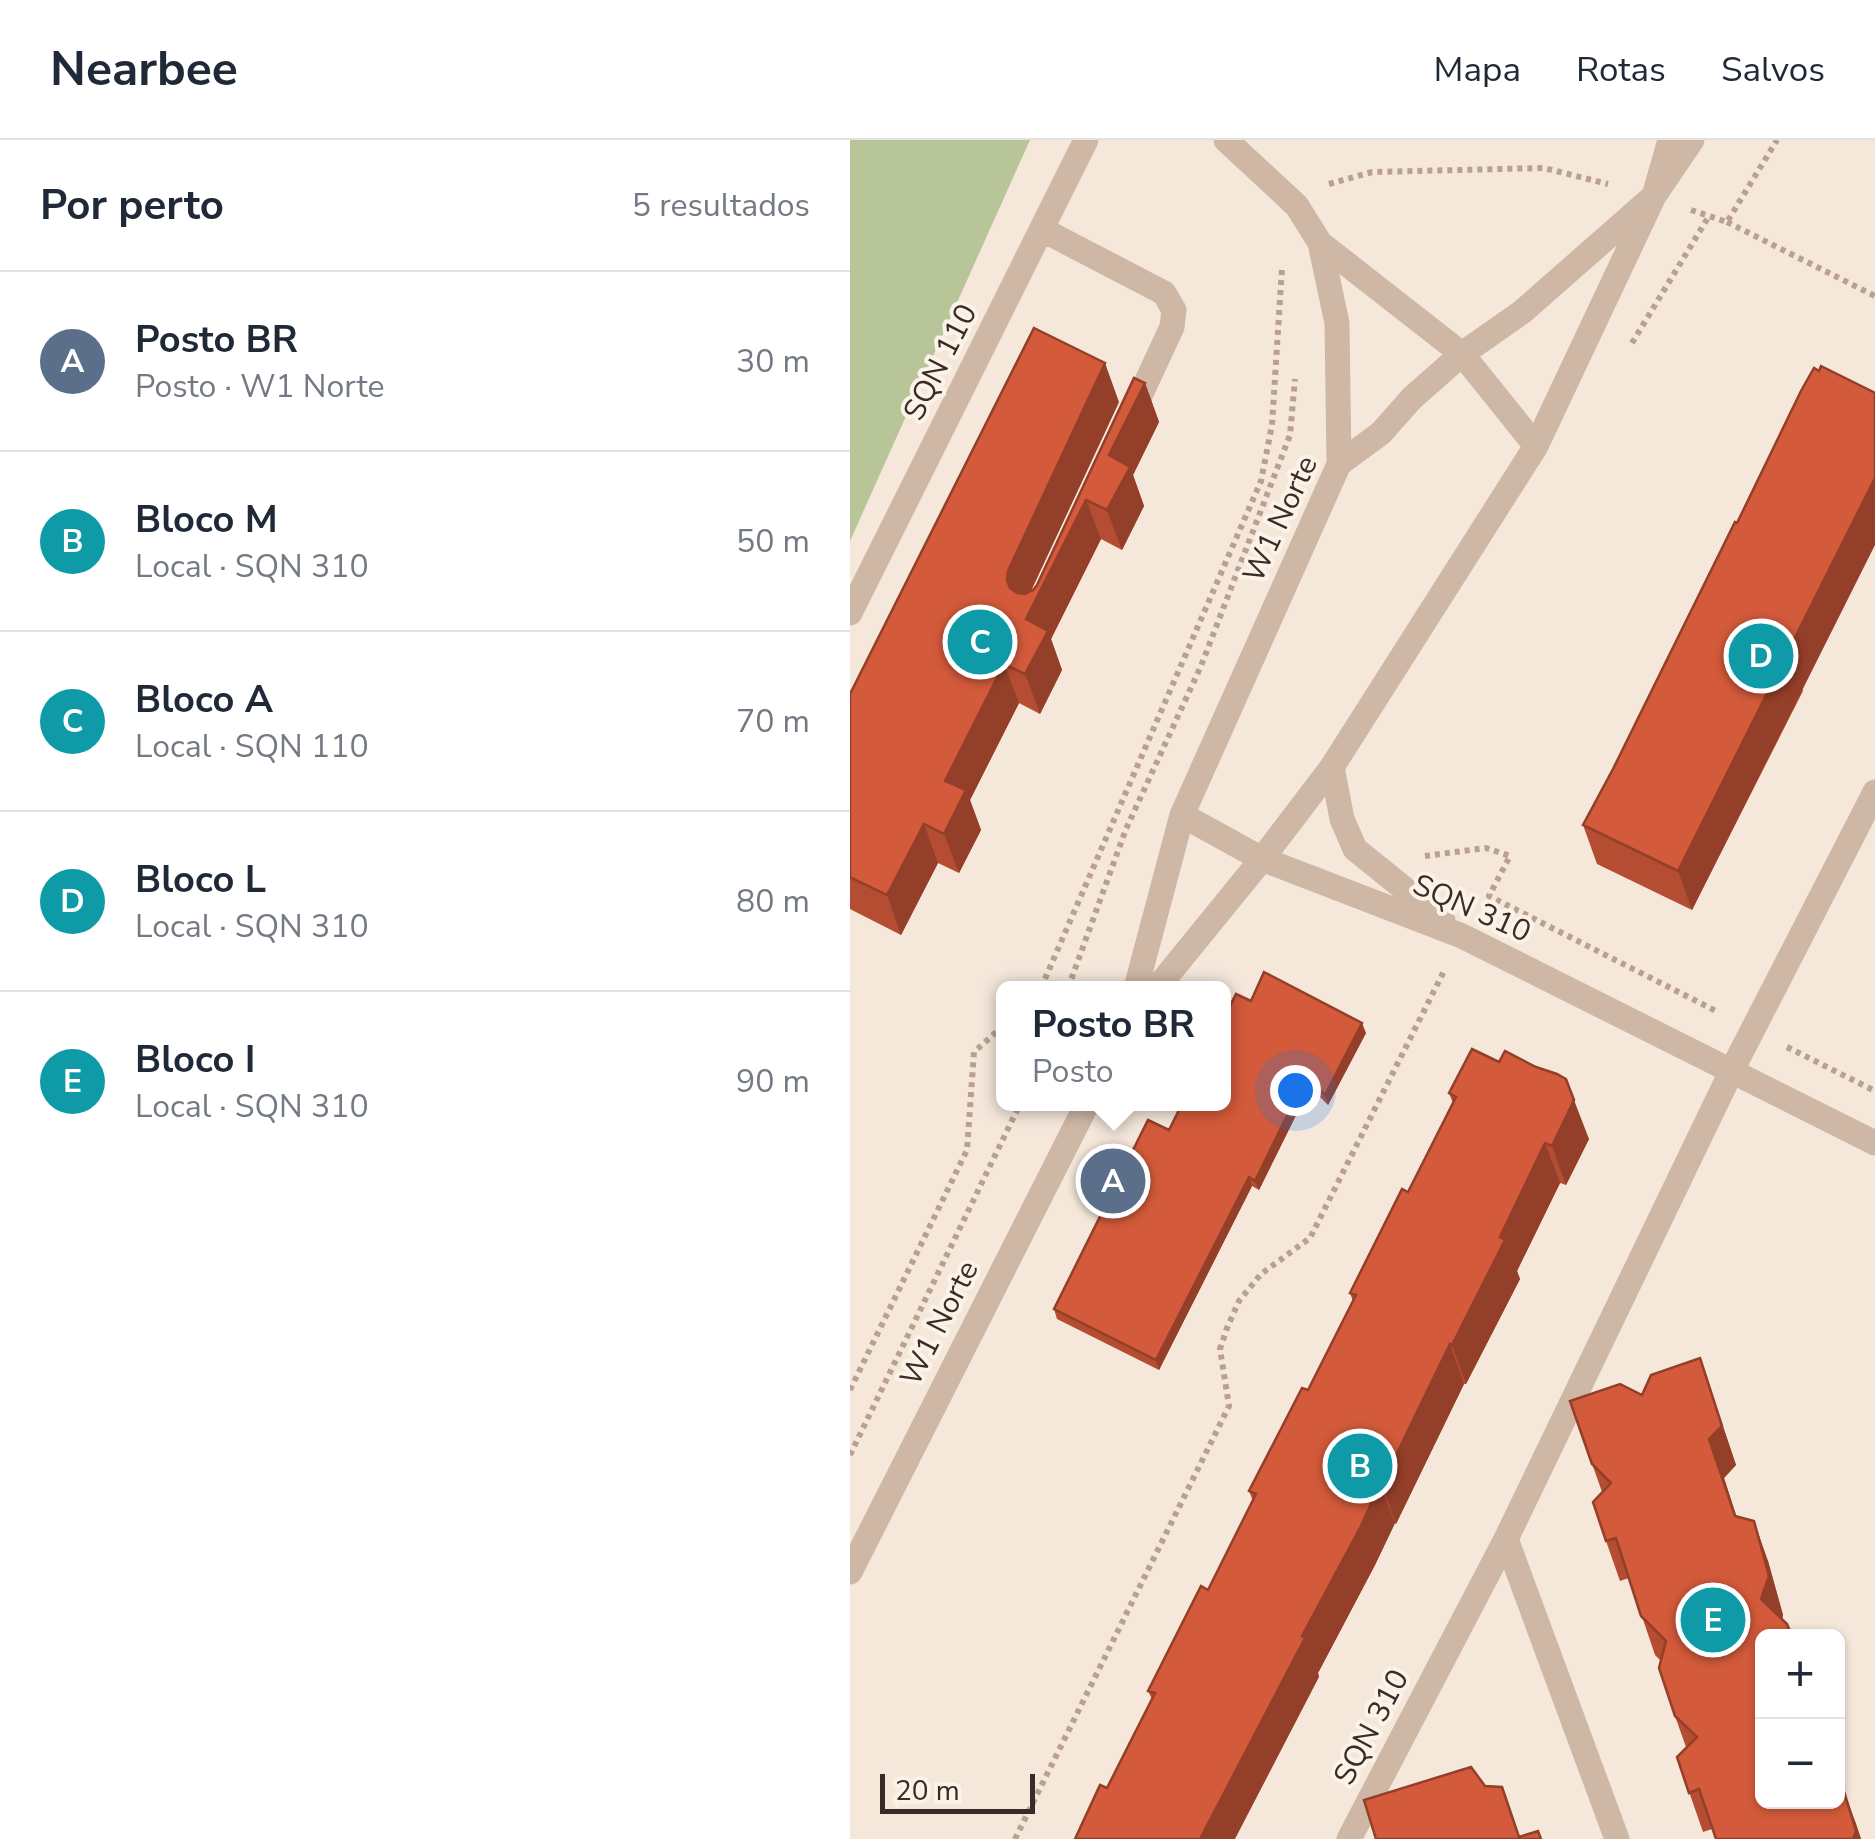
<!DOCTYPE html>
<html lang="pt">
<head>
<meta charset="utf-8">
<style>
  :root { --surface:#fff; --page:#f6f6f7; --text:#1f2937; --muted:#747a83; --line:#e0e1e3; --accent:#0b8043 }
  body { margin:0; font-family:"Nunito Sans",sans-serif; background:var(--page); color:var(--text) }
  .controls { position:absolute; right:30px; bottom:30px; display:grid; overflow:hidden; border-radius:15px; box-shadow:0 2px 8px #0004 }
  .controls button { width:90px; height:90px; display:grid; place-items:center; padding:0; border:0; border-bottom:2px solid var(--line); background:var(--surface); color:var(--text); font:50px sans-serif }
  .scale { position:absolute; left:30px; bottom:25px; width:155px; box-sizing:border-box; padding-left:10px; border:5px solid #392c27; border-top:0; font-size:28px; line-height:35px; white-space:nowrap; color:#392c27; -webkit-text-stroke:8px #fbf2e8; paint-order:stroke }
  .you { position:absolute; left:445px; top:950px; width:35px; height:35px; margin:-25px; border:8px solid #fff; border-radius:50%; background:#1a73e8; box-shadow:0 0 0 15px #1a73e833 }
  .badge { display:grid; place-items:center; width:65px; height:65px; border-radius:50%; background:var(--accent); color:#fff; font-size:32px; font-weight:700 }
  .pin { position:absolute; translate:-50% -50%; border:5px solid #fff; box-shadow:0 2px 10px #0006 }
  .popup { position:absolute; left:146px; top:841px; width:235px; height:130px; box-sizing:border-box; display:grid; place-content:center; border-radius:15px; background:var(--surface); filter:drop-shadow(0 2px 8px #0005); font-size:32px; white-space:nowrap; color:var(--muted) }
  .popup b { font-size:38px; color:var(--text) }
  .popup::after { content:''; position:absolute; left:50%; top:100%; margin-left:-20px; border:20px solid transparent; border-top-color:var(--surface) }
  .list { margin:0; padding:0; list-style:none }
  h2 { display:flex; justify-content:space-between; align-items:center; height:130px; margin:0; padding:0 40px; font-size:42px }
  h2 small { font-size:32px; font-weight:400; color:var(--muted) }
  .list li { display:grid; grid-template-columns:65px 1fr auto; gap:30px; align-items:center; box-sizing:border-box; height:180px; padding:0 40px; border-top:2px solid var(--line) }
  .list b { display:block; font-size:38px; white-space:nowrap }
  .list p { margin:0; font-size:32px; white-space:nowrap; color:var(--muted) }
  .list em { font-size:32px; font-style:normal; color:var(--muted) }
  .map { position:relative; flex:none; width:1025px; height:1699px; overflow:hidden }
  header { display:flex; align-items:center; gap:60px; box-sizing:border-box; height:140px; padding:0 50px; background:var(--surface); border-bottom:2px solid var(--line) }
  header strong { font-size:48px }
  nav { display:flex; gap:55px; margin-inline-start:auto; font-size:35px }
  main { display:flex }
  aside { flex:1; background:var(--surface) }
  .map>svg:first-child { display:block }
</style>
</head>
<body>
<header>
<strong>Nearbee</strong>
<nav><a>Mapa</a><a>Rotas</a><a>Salvos</a></nav>
</header>
<main>
<aside>
<h2>Por perto<small>5 resultados</small></h2>
<ul class="list">
<li><span class="badge" style="background:#5c6f8a">A</span><div><b>Posto BR</b><p>Posto · W1 Norte</p></div><em>30 m</em></li>
<li><span class="badge" style="background:#0f9aa8">B</span><div><b>Bloco M</b><p>Local · SQN 310</p></div><em>50 m</em></li>
<li><span class="badge" style="background:#0f9aa8">C</span><div><b>Bloco A</b><p>Local · SQN 110</p></div><em>70 m</em></li>
<li><span class="badge" style="background:#0f9aa8">D</span><div><b>Bloco L</b><p>Local · SQN 310</p></div><em>80 m</em></li>
<li><span class="badge" style="background:#0f9aa8">E</span><div><b>Bloco I</b><p>Local · SQN 310</p></div><em>90 m</em></li>
</ul>
</aside>
<div class="map">
<svg width="1025" height="1699" viewBox="0 0 1025 1699">
  <rect width="100%" height="100%" fill="#f5e8db"/>
  <path fill="#b8c599" d="M 0,0 L 180,0 L 0,401 Z"/>
  <g fill="none" stroke-linecap="round" stroke-linejoin="round">
    <path stroke="#baa08f" stroke-width="6" stroke-dasharray="5 5" stroke-linecap="butt" d="M 479,44 L 522,32 L 694,28 L 758,44
      M 841,70 L 877,82 L 927,0
      M 877,82 L 1025,156
      M 782,203 L 859,76
      M 575,716 L 636,708 L 660,716 L 639,756 L 868,872
      M 191,848 L 411,341 L 422,285 L 432,128
      M 218,848 L 276,689 L 351,526 L 440,295 L 445,239
      M 937,907 L 1025,951
      M 0,1250 L 117,1010 L 124,912 L 153,886
      M 0,1315 L 170,964
      M 165,1699 L 379,1266 L 370,1209 L 377,1188 L 389,1161 L 411,1134 L 460,1098 L 595,829"/>
    <path stroke="#ceb7a5" stroke-width="25" d="M 376,0 L 447,66 L 470,103 L 487,183 L 489,324
      M 193,90 L 314,153 L 324,170 L 322,187 L 282,273
      M 470,103 L 612,214 L 686,306
      M 0,473 L 236,0
      M 482,627 L 492,679 L 505,709 L 593,780
      M 332,675 L 412,719 L 612,796 L 1025,1003
      M 286,848 L 332,675 L 489,324 L 531,293 L 562,258 L 612,214 L 672,172 L 804,56 L 820,0
      M 307,848 L 412,719 L 482,627 L 686,306 L 804,56 L 842,0
      M 656,1399 L 767,1699
      M 0,1432 L 237,964
      M 499,1699 L 656,1399 L 882,930 L 1025,652"/>
  </g>
  <path fill="#b54d32" d="M 295,243 L 309,282 L 283,335 L 294,366 L 272,410 L 251,399 L 201,499 L 212,530 L 190,574 L 169,563 L 120,660 L 131,690 L 109,733 L 88,723 L 51,795 L 0,769 L 0,554 L 269,262 L 181,451 L 187,445 Z
    M 887,383 L 953,551 L 842,770 L 747,724 L 733,685 L 763,629 Z
    M 401,861 L 516,893 L 478,965 L 460,947 L 409,1050 L 402,1046 L 309,1230 L 207,1179 L 204,1169 Z
    M 599,953 L 739,999 L 716,1045 L 710,1043 L 667,1131 L 670,1139 L 616,1244 L 614,1244 L 546,1384 L 545,1383 L 525,1425 L 468,1533 L 469,1537 L 302,1559 L 298,1551 L 358,1450 L 403,1361 L 399,1351 L 458,1250 L 503,1161 L 500,1153 L 558,1052 L 603,963 Z
    M 850,1218 L 886,1325 L 874,1338 L 886,1376 L 918,1421 L 933,1475 L 912,1662 L 1005,1681 L 1011,1699 L 866,1699 L 862,1689 L 853,1692 L 827,1617 L 836,1607 L 825,1576 L 811,1521 L 805,1515 L 779,1438 L 770,1441 L 756,1401 L 752,1352 L 720,1261 L 792,1255 Z"/>
  <path fill="#943f29" d="M 255,223 L 269,262 L 172,470 L 157,440 L 158,431 Z
    M 295,243 L 309,282 L 283,335 L 294,366 L 272,410 L 257,370 L 259,315 Z
    M 1025,338 L 1025,405 L 842,770 L 828,731 Z
    M 236,360 L 251,399 L 201,499 L 212,530 L 190,574 L 175,534 L 176,479 Z
    M 154,524 L 169,563 L 120,660 L 131,690 L 109,733 L 94,694 L 95,641 Z
    M 74,684 L 88,723 L 51,795 L 37,755 Z
    M 512,883 L 516,893 L 478,965 L 475,955 Z
    M 456,937 L 460,947 L 409,1050 L 405,1041 Z
    M 724,960 L 739,999 L 716,1045 L 702,1006 Z
    M 695,1003 L 710,1043 L 667,1131 L 670,1139 L 616,1244 L 602,1205 L 650,1097 Z
    M 399,1037 L 402,1046 L 309,1230 L 306,1220 Z
    M 600,1204 L 614,1244 L 546,1384 L 532,1344 Z
    M 850,1218 L 886,1325 L 874,1338 L 899,1415 L 859,1299 Z
    M 530,1344 L 545,1383 L 525,1425 L 468,1533 L 469,1537 L 385,1699 L 350,1699 Z
    M 904,1381 L 918,1421 L 933,1475 L 926,1496 L 911,1459 Z
    M 991,1642 L 1005,1681 L 1011,1699 L 1003,1699 Z"/>
  <path fill="#d35a3a" stroke="#943f29" stroke-width="2.5" d="M 184,188 L 255,223 L 158,431 L 157,440 L 160,448 L 167,453 L 175,454 L 183,450 L 187,445 L 284,238 L 295,243 L 259,315 L 280,327 L 257,370 L 236,360 L 176,479 L 198,491 L 175,534 L 154,524 L 95,641 L 116,650 L 94,694 L 74,684 L 37,755 L 0,737 L 0,554 Z
    M 971,226 L 1025,253 L 1025,338 L 828,731 L 733,685 L 763,629 L 885,382 L 887,383 L 951,251 L 964,228 L 969,231 Z
    M 414,832 L 512,883 L 475,955 L 456,937 L 405,1041 L 399,1037 L 306,1220 L 204,1169 L 298,980 L 319,990 L 332,964 L 373,964 L 373,880 L 386,854 L 401,861 Z
    M 622,909 L 649,922 L 655,911 L 686,927 L 707,934 L 716,939 L 724,960 L 702,1006 L 695,1003 L 650,1097 L 655,1100 L 602,1205 L 600,1204 L 532,1344 L 530,1344 L 511,1386 L 452,1496 L 455,1498 L 350,1699 L 225,1699 L 250,1645 L 257,1648 L 305,1553 L 298,1551 L 351,1446 L 358,1450 L 406,1354 L 399,1351 L 452,1248 L 458,1250 L 506,1155 L 500,1153 L 552,1049 L 558,1052 L 606,957 L 599,953 Z
    M 850,1218 L 872,1286 L 859,1299 L 885,1376 L 904,1381 L 919,1436 L 911,1459 L 937,1484 L 942,1496 L 912,1496 L 912,1662 L 988,1662 L 988,1639 L 991,1642 L 1006,1691 L 1003,1699 L 866,1699 L 849,1649 L 839,1653 L 827,1617 L 847,1597 L 825,1576 L 809,1528 L 816,1501 L 791,1476 L 766,1398 L 756,1401 L 743,1362 L 761,1343 L 742,1324 L 720,1261 L 770,1244 L 792,1255 L 801,1235 Z
    M 621,1627 L 635,1646 L 652,1647 L 669,1697 L 688,1691 L 691,1699 L 526,1699 L 514,1660 Z"/>
  <g text-anchor="middle" stroke-width="8" stroke-linejoin="round" paint-order="stroke">
    <g font-size="30" fill="#392c27" stroke="#fbf2e8">
      <text transform="translate(90 222) rotate(-63)" y="10">SQN 110</text>
      <text transform="translate(430 379) rotate(-65)" y="10">W1 Norte</text>
      <text transform="translate(622 768) rotate(24)" y="10">SQN 310</text>
      <text transform="translate(89 1183) rotate(-63)" y="10">W1 Norte</text>
      <text transform="translate(521 1587) rotate(-62)" y="10">SQN 310</text>
    </g>
  </g>
</svg>
<div class="controls">
<button>+</button>
<button>−</button>
</div>
<div class="scale">20 m</div>
<div class="you"></div>
<div class="pin badge" style="left:263px;top:1041px;background:#5c6f8a">A</div>
<div class="popup"><b>Posto BR</b>Posto</div>
<div class="pin badge" style="left:510px;top:1326px;background:#0f9aa8">B</div>
<div class="pin badge" style="left:130px;top:502px;background:#0f9aa8">C</div>
<div class="pin badge" style="left:911px;top:516px;background:#0f9aa8">D</div>
<div class="pin badge" style="left:863px;top:1480px;background:#0f9aa8">E</div>
</div>
</main>
</body>
</html>
